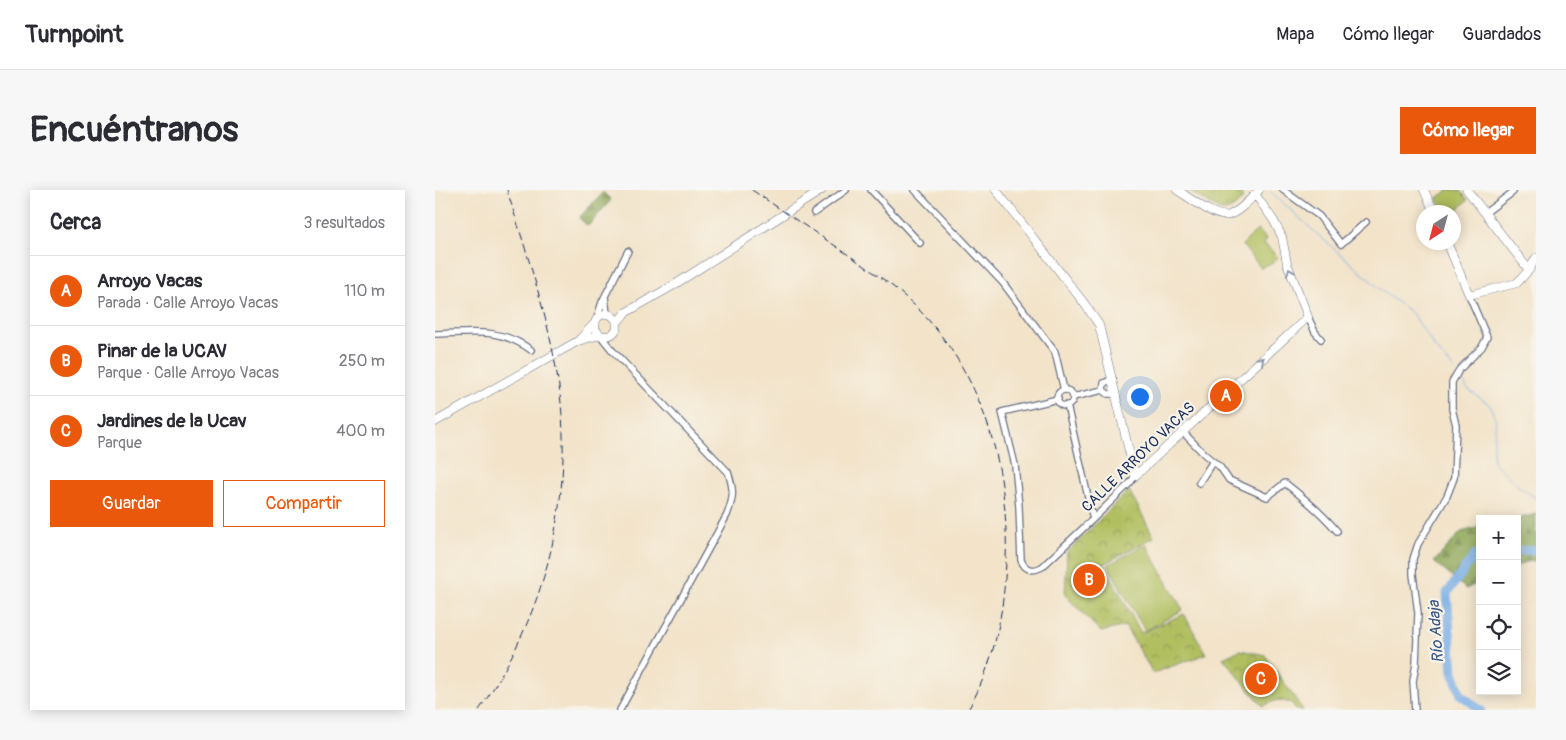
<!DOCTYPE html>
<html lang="es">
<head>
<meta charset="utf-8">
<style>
  :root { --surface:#fff; --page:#f7f7f7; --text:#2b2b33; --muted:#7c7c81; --line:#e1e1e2; --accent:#ea580c }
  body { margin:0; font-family:Pangolin,sans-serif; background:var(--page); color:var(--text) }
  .controls { position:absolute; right:15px; bottom:15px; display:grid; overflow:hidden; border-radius:0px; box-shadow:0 2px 12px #0003 }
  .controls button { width:45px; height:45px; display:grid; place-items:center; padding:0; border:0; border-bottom:1px solid var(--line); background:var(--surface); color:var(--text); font:25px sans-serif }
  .compass { position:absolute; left:981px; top:15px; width:45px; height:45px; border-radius:50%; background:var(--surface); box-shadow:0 2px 12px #0003; rotate:216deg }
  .you { position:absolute; left:704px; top:206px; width:18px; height:18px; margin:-12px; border:4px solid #fff; border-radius:50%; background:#1a73e8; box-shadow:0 0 0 8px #1a73e833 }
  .badge { display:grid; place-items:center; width:32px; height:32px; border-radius:50%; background:var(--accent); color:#fff; font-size:16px; font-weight:700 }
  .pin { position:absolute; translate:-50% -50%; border:2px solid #fff; box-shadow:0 1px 5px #0006 }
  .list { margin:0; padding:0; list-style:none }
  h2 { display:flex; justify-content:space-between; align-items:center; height:65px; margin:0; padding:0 20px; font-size:21px }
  h2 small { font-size:16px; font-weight:400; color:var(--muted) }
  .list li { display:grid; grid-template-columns:32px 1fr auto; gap:15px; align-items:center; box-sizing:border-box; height:70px; padding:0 20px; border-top:1px solid var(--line) }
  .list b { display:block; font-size:19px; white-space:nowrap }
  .list p { margin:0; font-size:16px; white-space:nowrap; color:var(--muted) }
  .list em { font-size:16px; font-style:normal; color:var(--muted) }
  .actions { display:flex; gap:10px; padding:15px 20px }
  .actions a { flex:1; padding:11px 0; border:1px solid var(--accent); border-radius:0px; text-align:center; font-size:18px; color:var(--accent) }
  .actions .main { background:var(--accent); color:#fff }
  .icon { flex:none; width:28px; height:28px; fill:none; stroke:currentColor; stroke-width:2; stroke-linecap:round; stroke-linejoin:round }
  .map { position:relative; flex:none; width:1101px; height:520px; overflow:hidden; border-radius:0px }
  header { display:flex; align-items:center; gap:30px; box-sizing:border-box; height:70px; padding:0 25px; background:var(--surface); border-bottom:1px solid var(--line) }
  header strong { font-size:24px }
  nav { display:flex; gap:28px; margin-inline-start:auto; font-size:18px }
  .intro { display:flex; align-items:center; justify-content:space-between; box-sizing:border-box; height:120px; padding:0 30px }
  h1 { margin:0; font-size:35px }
  .button { padding:12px 22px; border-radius:0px; background:var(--accent); color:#fff; font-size:18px; font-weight:700 }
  main { display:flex; gap:30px; padding:0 30px }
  aside { flex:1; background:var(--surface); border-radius:0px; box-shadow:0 2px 12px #0003 }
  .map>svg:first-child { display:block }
</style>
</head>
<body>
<header>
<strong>Turnpoint</strong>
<nav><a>Mapa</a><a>Cómo llegar</a><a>Guardados</a></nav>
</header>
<div class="intro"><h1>Encuéntranos</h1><a class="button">Cómo llegar</a></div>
<main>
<aside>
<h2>Cerca<small>3 resultados</small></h2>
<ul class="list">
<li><span class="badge">A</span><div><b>Arroyo Vacas</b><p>Parada · Calle Arroyo Vacas</p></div><em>110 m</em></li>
<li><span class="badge">B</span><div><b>Pinar de la UCAV</b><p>Parque · Calle Arroyo Vacas</p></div><em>250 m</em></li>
<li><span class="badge">C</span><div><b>Jardines de la Ucav</b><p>Parque</p></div><em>400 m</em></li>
</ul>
<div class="actions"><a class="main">Guardar</a><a>Compartir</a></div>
</aside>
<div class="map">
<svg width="1101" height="520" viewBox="0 0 1101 520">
  <defs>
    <pattern id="forest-firs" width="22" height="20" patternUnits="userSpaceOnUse" patternTransform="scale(1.25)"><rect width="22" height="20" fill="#8ca657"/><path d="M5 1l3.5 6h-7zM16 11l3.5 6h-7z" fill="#72884b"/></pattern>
    <pattern id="park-crowns" width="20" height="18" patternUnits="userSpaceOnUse" patternTransform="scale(1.25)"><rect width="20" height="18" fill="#b1bf61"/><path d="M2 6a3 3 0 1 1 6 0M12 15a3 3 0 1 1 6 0" fill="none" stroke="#8f9c53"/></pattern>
  </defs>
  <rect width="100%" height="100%" fill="#f7f3e8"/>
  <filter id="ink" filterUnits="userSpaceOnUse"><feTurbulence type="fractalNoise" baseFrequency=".02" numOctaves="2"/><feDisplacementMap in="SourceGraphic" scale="10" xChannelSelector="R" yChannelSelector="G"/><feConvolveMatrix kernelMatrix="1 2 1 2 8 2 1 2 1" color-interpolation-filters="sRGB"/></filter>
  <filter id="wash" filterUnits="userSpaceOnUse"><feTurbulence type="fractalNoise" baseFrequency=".0096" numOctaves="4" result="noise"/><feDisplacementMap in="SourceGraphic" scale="20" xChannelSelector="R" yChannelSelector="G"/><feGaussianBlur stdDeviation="1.12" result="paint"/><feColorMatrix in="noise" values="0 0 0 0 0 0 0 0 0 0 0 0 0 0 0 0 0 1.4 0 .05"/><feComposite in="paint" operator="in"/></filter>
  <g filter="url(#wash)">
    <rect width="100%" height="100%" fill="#f2e3c9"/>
    <path fill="url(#forest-firs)" stroke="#546a5a" d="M 168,2 L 176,10 L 153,36 L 144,28 Z
      M 1101,324 L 1101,371 L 1091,372 L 1082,376 L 1082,329 L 1081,329 Z
      M 1045,337 L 1045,392 L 1031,399 L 999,372 L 1026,342 Z"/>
    <path fill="url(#park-crowns)" stroke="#667760" d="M 753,0 L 803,0 L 808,8 C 802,15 796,22 786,21 Z
      M 694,300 L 719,347 L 669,374 L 706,443 L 749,424 L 771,464 L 718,483 L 690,436 L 666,442 L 630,405 L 632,362 Z
      M 805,460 L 830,465 L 868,520 L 861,520 L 857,513 L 842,510 L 828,516 L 788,468 Z"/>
    <path fill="#b1bf61" stroke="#667760" d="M 1014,0 L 1025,0 L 1033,10 L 1019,23 L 1011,22 L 1001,9 Z
      M 822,40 L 831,48 L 829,53 L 843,67 L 840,71 L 826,78 L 807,55 Z
      M 711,354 L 748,420 L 710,441 L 673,375 Z"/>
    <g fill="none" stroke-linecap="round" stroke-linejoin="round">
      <path stroke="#79aee6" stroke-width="1" d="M 836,2 L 881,43 L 952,105 L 977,123 L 1001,159 L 1019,179
        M 1026,183 L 1032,199 L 1055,215 L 1061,231 L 1058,257 L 1058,271 L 1082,295 L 1101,308"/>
      <path stroke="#79aee6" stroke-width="9" d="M 1082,361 L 1101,360
        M 1045,364 L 1041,364 L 1012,403 L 1018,482 L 1026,505 L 1046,520"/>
    </g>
  </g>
  <g filter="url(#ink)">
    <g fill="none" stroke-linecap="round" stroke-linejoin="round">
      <defs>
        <path id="street" d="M 436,0 L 485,53
          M 480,0 L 568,93 L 620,162 L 629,200
          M 848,0 L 884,26 L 906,54 L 931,32
          M 379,23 L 411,0
          M 1050,23 L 1078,2
          M 170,107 L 172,124
          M 873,127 L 880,142 L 886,149
          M 162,128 L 167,112 L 193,61
          M 0,144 C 37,143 64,137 96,160
          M 165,145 L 177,160 L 293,282 C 299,300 299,307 292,325 L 185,520
          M 678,189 L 669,193 L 668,200 L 673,204 L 681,204
          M622 208a8 8 0 1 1 16 0a8 8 0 1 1-16 0Z
          M 638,207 L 668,200
          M 623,209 L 567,222 L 580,275 L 584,317 L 586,370 C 590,380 597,382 607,377 L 658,329 L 695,293 L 700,286
          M 632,215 L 658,329
          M 748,242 L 769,264 L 785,277 L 794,290 L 832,307 L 850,293 C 869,308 887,323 902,341
          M 764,293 L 778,271
          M 980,520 L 978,491 L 981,474 L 983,423 L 978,384 L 978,369 L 983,354 L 1012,306 L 1019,288 L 1021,235 L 1017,219 L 1017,192 L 1024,180 L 1047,157 L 1052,147 L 1034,105"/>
        <path id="secondary" d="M 561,0 L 649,113 L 664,135 L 700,286 L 873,127 L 852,73 L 847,47 L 839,31 L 820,4
          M 742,0 C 754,7 780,29 794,25 C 806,21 816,8 824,0
          M 989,0 L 999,22
          M 1032,0 L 1094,80
          M 1012,52 L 1034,105 L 1082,93 L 1094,80 L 1101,68
          M160 135a11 11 0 1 1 22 0a11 11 0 1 1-22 0Z
          M 182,133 L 190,123 L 239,95 L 387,0
          M 143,151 L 160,133
          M 0,232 L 143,151 L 165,145"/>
      </defs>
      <use href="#street" stroke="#666e83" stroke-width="8"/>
      <use href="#secondary" stroke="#666e83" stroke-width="9"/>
      <use href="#street" stroke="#fff" stroke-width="5.5"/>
      <use href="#secondary" stroke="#fff" stroke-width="8"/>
      <path stroke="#1b2f5e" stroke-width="1" stroke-dasharray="8 4" stroke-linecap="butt" d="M 317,0 C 345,19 373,38 402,57 C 432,78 463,97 488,124 C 551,192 574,281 571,371 C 569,423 559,474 533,520
        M 44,520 C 111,425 141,305 123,190 C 113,125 91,62 72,0"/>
    </g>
    <defs><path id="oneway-chevron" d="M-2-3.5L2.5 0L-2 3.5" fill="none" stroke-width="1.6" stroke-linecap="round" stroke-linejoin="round" transform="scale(1.25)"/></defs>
    <g stroke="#8d97ae">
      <use href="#oneway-chevron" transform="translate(855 82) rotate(-112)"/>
      <use href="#oneway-chevron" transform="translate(826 170) rotate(-42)"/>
    </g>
  </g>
  <g text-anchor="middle" stroke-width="4.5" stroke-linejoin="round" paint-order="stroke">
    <g font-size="15" fill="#1b2f5e" stroke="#f7f3e8">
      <text transform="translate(703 267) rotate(-44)" y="5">CALLE ARROYO VACAS</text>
    </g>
    <g font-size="16" font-style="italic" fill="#375587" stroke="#f7f3e8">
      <text transform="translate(1000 442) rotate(-94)" y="6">Río Adaja</text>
    </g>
  </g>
</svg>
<div class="controls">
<button>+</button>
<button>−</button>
<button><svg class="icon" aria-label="locate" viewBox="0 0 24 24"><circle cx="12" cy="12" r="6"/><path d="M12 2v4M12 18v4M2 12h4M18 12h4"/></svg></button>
<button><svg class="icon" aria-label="layers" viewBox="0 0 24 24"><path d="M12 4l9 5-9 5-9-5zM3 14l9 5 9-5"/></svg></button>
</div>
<svg class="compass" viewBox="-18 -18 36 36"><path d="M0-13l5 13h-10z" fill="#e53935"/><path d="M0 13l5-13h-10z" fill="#7c7c81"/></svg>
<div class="you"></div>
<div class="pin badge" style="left:791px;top:206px">A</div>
<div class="pin badge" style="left:654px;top:390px">B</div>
<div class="pin badge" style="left:826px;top:489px">C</div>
</div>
</main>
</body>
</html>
